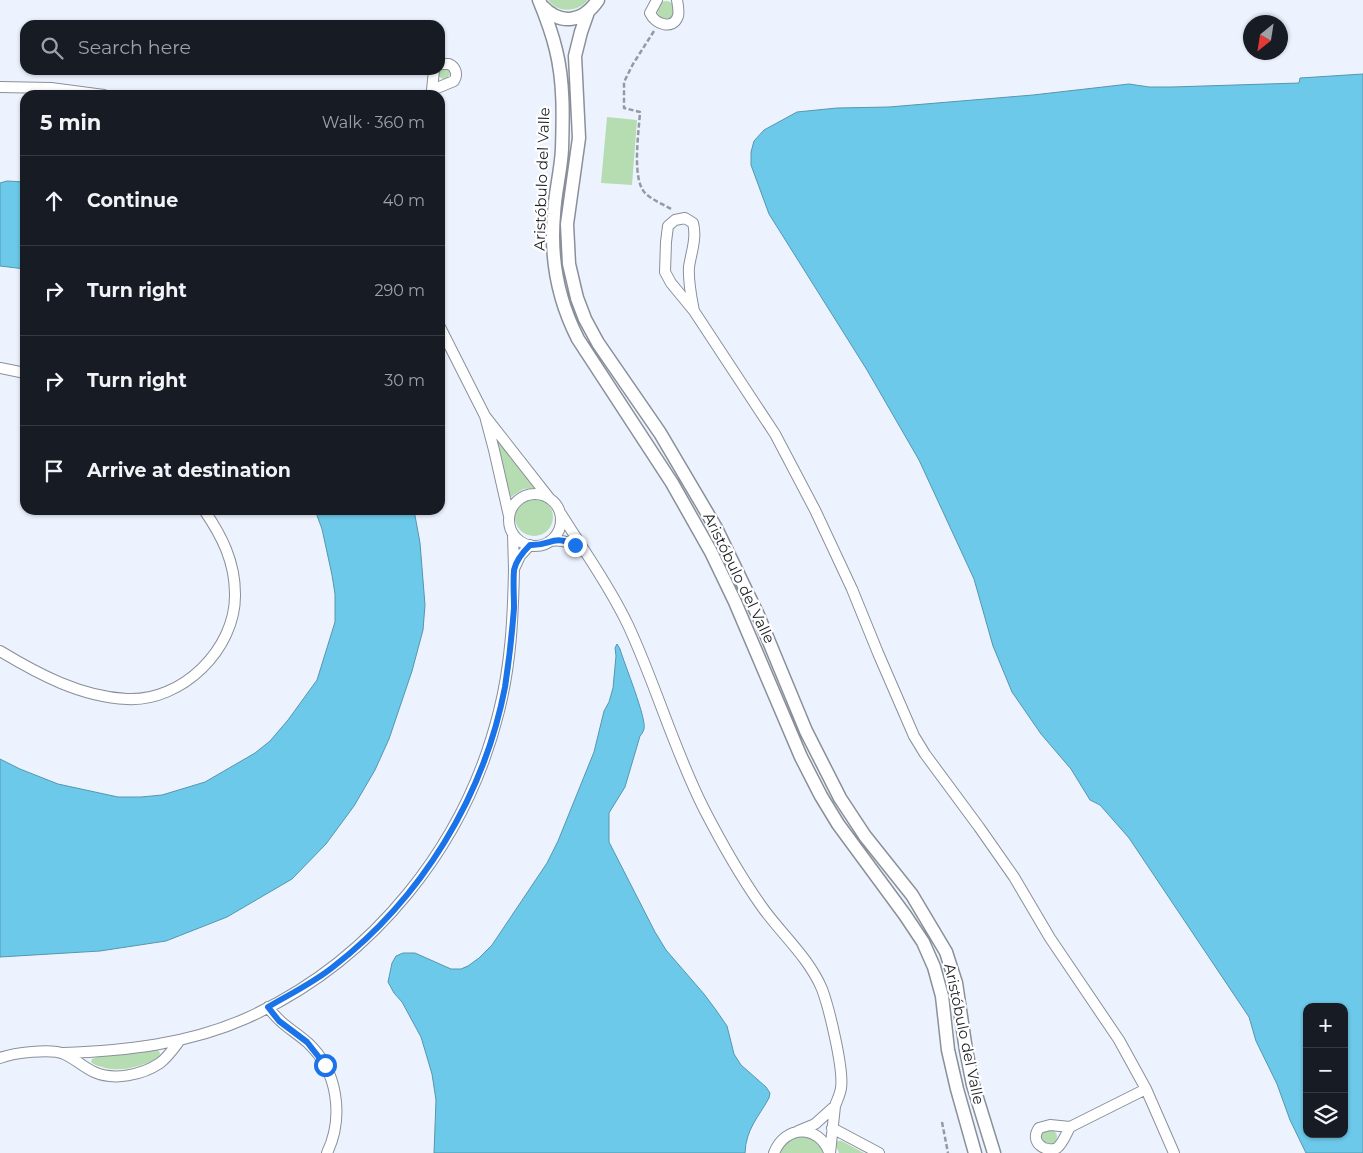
<!DOCTYPE html>
<html lang="en">
<head>
<meta charset="utf-8">
<style>
  :root { --surface:#171b24; --page:#20242c; --text:#f1f3f6; --muted:#9ea1a6; --line:#363941 }
  body { margin:0; font-family:Montserrat,sans-serif; background:var(--page); color:var(--text) }
  .controls { position:absolute; right:15px; bottom:15px; display:grid; overflow:hidden; border-radius:10px; box-shadow:0 1px 4px #0004 }
  .controls button { width:45px; height:45px; display:grid; place-items:center; padding:0; border:0; border-bottom:1px solid var(--line); background:var(--surface); color:var(--text); font:25px sans-serif }
  .compass { position:absolute; left:1243px; top:15px; width:45px; height:45px; border-radius:50%; background:var(--surface); box-shadow:0 1px 4px #0004; rotate:210deg }
  .stop { position:absolute; width:15px; height:15px; margin:-11px; border:4px solid #1a73e8; border-radius:50%; background:#fff }
  .stop.end { background:#1a73e8; border-color:#fff; box-shadow:0 1px 5px #0008 }
  .list { margin:0; padding:0; list-style:none }
  h2 { display:flex; justify-content:space-between; align-items:center; height:65px; margin:0; padding:0 20px; font-size:21px }
  h2 small { font-size:16px; font-weight:400; color:var(--muted) }
  .list li { display:grid; grid-template-columns:32px 1fr auto; gap:15px; align-items:center; box-sizing:border-box; height:90px; padding:0 20px; border-top:1px solid var(--line) }
  .list b { display:block; font-size:19px; white-space:nowrap }
  .list em { font-size:16px; font-style:normal; color:var(--muted) }
  .icon { flex:none; width:28px; height:28px; fill:none; stroke:currentColor; stroke-width:2; stroke-linecap:round; stroke-linejoin:round }
  .map { position:relative; flex:none; width:1363px; height:1153px; overflow:hidden }
  .search { position:absolute; background:var(--surface); box-shadow:0 1px 4px #0004; left:20px; top:20px; width:425px; height:55px; display:flex; align-items:center; gap:12px; box-sizing:border-box; padding:0 18px; border-radius:15px; color:var(--muted); font-size:19px }
  .panel { position:absolute; background:var(--surface); box-shadow:0 1px 4px #0004; left:20px; top:90px; width:425px; height:425px; border-radius:15px }
  .map>svg:first-child { display:block }
</style>
</head>
<body>
<div class="map">
<svg width="1363" height="1153" viewBox="0 0 1363 1153">
  <rect width="100%" height="100%" fill="#edf3fe"/>
  <path fill="#b5ddb1" d="M 548,0 L 588,0 C 578,12 559,14 548,0 Z
    M657 10a9 9 0 1 1 18 0a9 9 0 1 1-18 0Z
    M438 73a6 6 0 1 1 12 0a6 6 0 1 1-12 0Z
    M 607,117 L 637,120 L 632,185 L 601,183 Z
    M 496,437 L 537,486 L 535,488 L 523,489 L 511,497 L 509,495 L 494,438 Z
    M515 517a19 19 0 1 1 38 0a19 19 0 1 1-38 0Z
    M 157,1049 L 160,1053 L 159,1058 C 141,1066 125,1072 105,1068 C 100,1066 95,1066 91,1062 L 92,1059 L 97,1057 Z
    M1041 1137a8 8 0 1 1 16 0a8 8 0 1 1-16 0Z
    M 799,1135 C 811,1138 819,1140 823,1153 L 779,1153 L 785,1141 Z
    M 837,1141 L 842,1141 L 864,1153 L 839,1153 L 835,1144 Z"/>
  <path fill="#6dc9ea" stroke="#5596ae" fill-rule="evenodd" d="M 1363,74 L 1363,1153 L 1306,1153 L 1290,1120 L 1277,1084 L 1256,1041 L 1249,1017 L 1129,838 L 1100,805 L 1090,800 L 1071,769 L 1041,734 L 1012,692 L 993,646 L 974,579 L 919,460 L 867,370 L 769,214 L 751,165 L 751,152 L 754,141 L 764,130 L 797,112 L 837,108 L 889,107 L 1033,95 L 1129,84 L 1149,87 L 1172,87 L 1299,83 L 1300,78 ZM 1307,1007 L 1344,1007 L 1344,1134 L 1307,1134 Z
    M 7,181 L 25,182 L 25,269 L 0,266 L 0,183 Z
    M 315,510 L 414,510 L 420,543 L 425,605 L 423,630 L 412,671 L 389,739 L 375,770 L 354,806 L 326,844 L 292,879 L 227,917 L 166,941 L 100,951 L 0,957 L 0,759 L 20,769 L 58,784 L 118,797 L 141,797 L 162,795 L 205,782 L 255,753 L 270,741 L 288,720 L 317,680 L 335,622 L 335,594 L 332,575 L 322,529 Z
    M 617,644 L 620,649 C 624,663 647,719 644,729 C 643,732 642,734 640,736 L 625,787 L 609,813 L 609,842 L 655,932 L 666,950 L 704,994 L 716,1010 L 727,1026 L 734,1054 L 741,1065 L 766,1087 L 770,1093 L 769,1098 C 758,1118 746,1129 745,1153 L 434,1153 L 436,1100 L 432,1074 L 421,1037 L 402,1002 L 394,993 L 388,982 L 392,963 L 396,956 L 403,953 L 415,953 L 451,969 L 461,969 L 468,966 L 479,958 L 492,945 L 547,863 L 558,841 L 594,752 L 604,711 L 609,702 L 613,688 L 616,656 L 615,648 Z"/>
  <g fill="none" stroke-linecap="round" stroke-linejoin="round">
    <defs>
      <path id="minor" d="M 657,0 L 650,13 C 655,24 673,31 678,16 C 679,12 678,5 677,0
        M 434,70 L 432,90 L 454,81 C 458,75 456,67 449,64 L 440,64
        M 0,87 L 51,88 L 104,95
        M 694,311 C 691,296 688,282 689,267 C 691,253 697,238 693,223 L 685,218 L 675,220 L 668,226 L 666,242 L 665,272 L 671,283 L 694,311 L 775,434 L 815,510 L 852,589 L 878,653 L 914,736 L 925,754 L 979,827 L 1014,877 L 1050,938 L 1119,1040 L 1146,1089 L 1174,1153
        M 440,327 L 485,416
        M 0,368 L 25,373
        M509 520a26 26 0 1 1 52 0a26 26 0 1 1-52 0Z
        M 509,516 L 494,450 L 485,416 L 550,499
        M 513,534 L 514,569 L 520,556 L 530,545
        M 550,541 C 565,539 574,544 586,553 L 561,514
        M 586,553 C 601,576 616,600 628,625 C 656,685 674,750 704,809 C 721,842 739,874 760,904 C 779,932 808,956 822,989 C 829,1008 844,1069 841,1088 C 840,1095 837,1100 835,1106
        M 0,651 C 38,674 81,697 127,699 C 182,702 236,649 235,594 C 235,562 222,536 204,510
        M 268,1007 C 280,1024 293,1030 308,1043 C 338,1071 344,1117 327,1153
        M 63,1053 C 125,1051 189,1044 247,1018 C 373,961 466,845 499,711 C 511,664 513,617 514,569
        M 0,1058 C 13,1053 51,1048 64,1054 C 74,1058 83,1067 94,1072 C 114,1081 142,1075 160,1063 C 168,1057 174,1048 180,1040
        M 1050,1125 L 1070,1127 C 1066,1134 1063,1143 1057,1148 C 1045,1153 1029,1142 1039,1128 Z
        M 1070,1127 L 1146,1089
        M 832,1128 L 879,1153
        M 798,1131 L 815,1124 L 835,1106 L 830,1153
        M 774,1153 C 785,1125 818,1124 829,1152"/>
      <path id="tertiary" d="M 539,0 C 546,17 552,33 556,50 C 564,82 563,117 562,149 C 561,171 555,192 554,214 C 550,258 558,300 578,339 L 672,483 L 711,552 L 735,602 L 801,757 L 821,796 L 838,824 L 905,915 L 923,942 L 934,967 L 942,996 L 948,1050 L 957,1089 L 975,1153
        M 542,6 C 561,26 583,22 598,0
        M 588,12 L 581,32 L 575,56 L 579,138 L 567,224 L 569,264 L 577,298 L 585,319 L 598,343 L 660,433 L 716,528 L 758,615 L 806,731 L 840,798 L 865,836 L 912,895 L 946,952 L 956,983 L 966,1050 L 973,1085 L 994,1153"/>
    </defs>
    <use href="#minor" stroke="#8a909a" stroke-width="12"/>
    <use href="#tertiary" stroke="#8a909a" stroke-width="15"/>
    <path stroke="#959aa2" stroke-width="2.5" stroke-dasharray="5 2.5" stroke-linecap="butt" d="M 654,31 L 633,64 L 624,82 L 624,108 L 640,112 C 639,131 631,181 646,194 C 653,200 664,205 673,210
      M 942,1122 L 948,1153"/>
    <use href="#minor" stroke="#fff" stroke-width="10"/>
    <use href="#tertiary" stroke="#fff" stroke-width="12"/>
  </g>
  <g fill="none" stroke-linecap="round" stroke-linejoin="round">
    <path stroke="#1a73e8" stroke-width="6" d="M 325,1065 L 307,1042 L 279,1021 L 268,1007 C 290,994 313,983 333,967 C 421,899 484,797 505,687 C 509,661 512,634 514,608 C 514,596 513,582 514,570 C 516,560 523,552 530,545 C 551,546 552,534 575,545"/>
  </g>
  <g text-anchor="middle" stroke-width="4.5" stroke-linejoin="round" paint-order="stroke">
    <g font-size="15" fill="#1c1f23" stroke="#fff">
      <text transform="translate(542 179) rotate(-88)" y="5">Aristóbulo del Valle</text>
      <text transform="translate(739 578) rotate(64)" y="5">Aristóbulo del Valle</text>
      <text transform="translate(964 1034) rotate(78)" y="5">Aristóbulo del Valle</text>
    </g>
  </g>
</svg>
<div class="controls">
<button>+</button>
<button>−</button>
<button><svg class="icon" aria-label="layers" viewBox="0 0 24 24"><path d="M12 4l9 5-9 5-9-5zM3 14l9 5 9-5"/></svg></button>
</div>
<svg class="compass" viewBox="-18 -18 36 36"><path d="M0-13l5 13h-10z" fill="#e53935"/><path d="M0 13l5-13h-10z" fill="#9ea1a6"/></svg>
<div class="stop" style="left:325px;top:1065px"></div>
<div class="stop end" style="left:575px;top:545px"></div>
<div class="search"><svg class="icon" aria-label="search" viewBox="0 0 24 24"><circle cx="10" cy="10" r="6"/><path d="M15 15l6 6"/></svg>Search here</div>
<section class="panel">
<h2>5 min<small>Walk · 360 m</small></h2>
<ul class="list">
<li><svg class="icon" aria-label="ahead" viewBox="0 0 24 24"><path d="M12 20V5M6 11l6-6 6 6"/></svg><div><b>Continue</b></div><em>40 m</em></li>
<li><svg class="icon" aria-label="right" viewBox="0 0 24 24"><path d="M7 20v-9h11M14 6l5 5-5 5"/></svg><div><b>Turn right</b></div><em>290 m</em></li>
<li><svg class="icon" aria-label="right" viewBox="0 0 24 24"><path d="M7 20v-9h11M14 6l5 5-5 5"/></svg><div><b>Turn right</b></div><em>30 m</em></li>
<li><svg class="icon" aria-label="arrive" viewBox="0 0 24 24"><path d="M6 21V4h12l-3 4 3 4H6"/></svg><div><b>Arrive at destination</b></div></li>
</ul>
</section>
</div>
</body>
</html>
